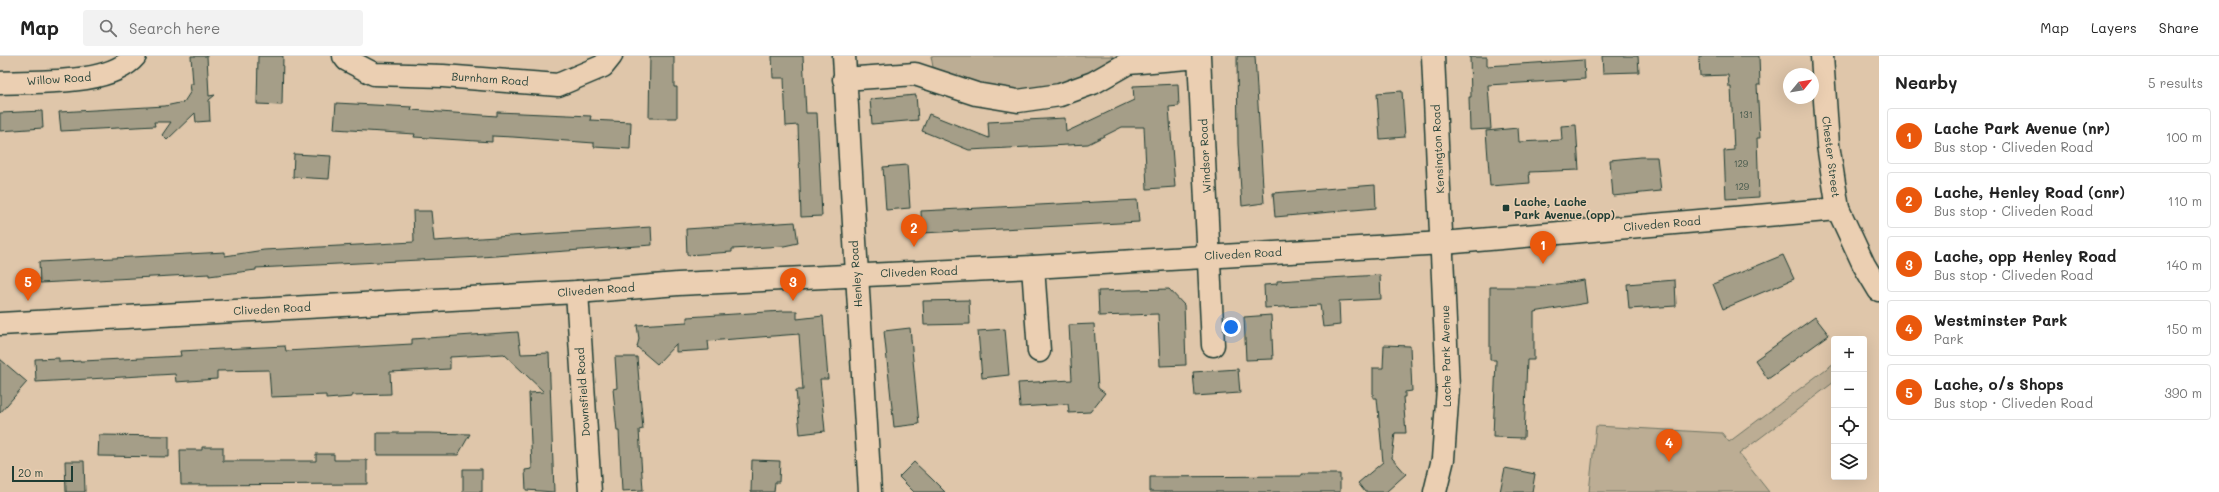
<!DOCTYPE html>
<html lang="en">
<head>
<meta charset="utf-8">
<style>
  :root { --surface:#fff; --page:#f2f2f2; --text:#222; --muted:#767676; --line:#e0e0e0; --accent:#ea580c }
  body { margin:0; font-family:Mali,sans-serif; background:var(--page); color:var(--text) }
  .controls { position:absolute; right:12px; bottom:12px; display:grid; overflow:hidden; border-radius:4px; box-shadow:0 4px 16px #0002 }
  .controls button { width:36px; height:36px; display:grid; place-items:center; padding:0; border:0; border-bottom:1px solid var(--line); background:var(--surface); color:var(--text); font:20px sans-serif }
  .compass { position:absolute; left:1783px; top:12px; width:36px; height:36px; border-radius:50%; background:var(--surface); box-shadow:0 4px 16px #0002; rotate:60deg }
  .scale { position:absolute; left:12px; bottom:10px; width:61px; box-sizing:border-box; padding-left:4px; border:2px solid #1f3d34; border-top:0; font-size:11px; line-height:14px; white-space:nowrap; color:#1f3d34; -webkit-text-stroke:3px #ebcfb2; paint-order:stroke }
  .you { position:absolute; left:1231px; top:271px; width:14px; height:14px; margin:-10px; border:3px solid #fff; border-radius:50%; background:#1a73e8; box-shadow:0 0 0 6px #1a73e833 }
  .badge { display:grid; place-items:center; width:26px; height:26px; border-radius:50%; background:var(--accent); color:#fff; font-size:13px; font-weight:700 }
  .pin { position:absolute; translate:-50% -33px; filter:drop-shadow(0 1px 2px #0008) }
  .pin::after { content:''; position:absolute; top:21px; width:14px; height:12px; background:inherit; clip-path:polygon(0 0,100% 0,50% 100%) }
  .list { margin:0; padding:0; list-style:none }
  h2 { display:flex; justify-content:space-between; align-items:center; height:52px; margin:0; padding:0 16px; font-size:17px }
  h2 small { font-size:13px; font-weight:400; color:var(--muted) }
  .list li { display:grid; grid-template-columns:26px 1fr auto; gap:12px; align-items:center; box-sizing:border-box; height:56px; margin:0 8px 8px; padding:0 8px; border:1px solid var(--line); border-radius:4px }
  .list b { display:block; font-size:15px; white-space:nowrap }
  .list p { margin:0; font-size:13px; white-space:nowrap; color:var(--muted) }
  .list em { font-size:13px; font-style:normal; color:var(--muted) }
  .icon { flex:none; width:22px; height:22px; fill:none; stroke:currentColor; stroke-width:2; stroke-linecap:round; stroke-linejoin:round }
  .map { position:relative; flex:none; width:1879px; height:436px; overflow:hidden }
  header { display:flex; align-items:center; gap:24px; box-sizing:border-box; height:56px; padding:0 20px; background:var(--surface); border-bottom:1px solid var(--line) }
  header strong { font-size:19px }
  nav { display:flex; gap:22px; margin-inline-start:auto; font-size:14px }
  .search { width:280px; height:36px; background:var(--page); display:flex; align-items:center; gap:10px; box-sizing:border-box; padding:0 14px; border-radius:4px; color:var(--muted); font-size:15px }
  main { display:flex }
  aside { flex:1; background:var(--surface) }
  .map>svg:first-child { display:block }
</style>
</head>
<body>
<header>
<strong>Map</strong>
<div class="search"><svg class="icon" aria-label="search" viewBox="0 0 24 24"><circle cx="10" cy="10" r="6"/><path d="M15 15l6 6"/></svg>Search here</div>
<nav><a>Map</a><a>Layers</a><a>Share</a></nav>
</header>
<main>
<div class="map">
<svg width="1879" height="436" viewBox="0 0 1879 436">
  <rect width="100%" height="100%" fill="#dfc6aa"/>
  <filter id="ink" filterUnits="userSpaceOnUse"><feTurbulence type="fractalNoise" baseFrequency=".025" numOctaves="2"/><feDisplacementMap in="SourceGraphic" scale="8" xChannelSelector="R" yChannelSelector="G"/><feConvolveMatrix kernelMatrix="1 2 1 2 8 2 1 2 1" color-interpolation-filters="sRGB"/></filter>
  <g filter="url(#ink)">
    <path fill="#bcad94" stroke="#6e7564" d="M 931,0 L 1113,0 L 1113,3 C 1075,31 1024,40 978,30 C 963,27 947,17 933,11 Z
      M 1834,307 L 1834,326 L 1739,398 L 1769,436 L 1589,436 L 1596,370 L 1722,377 L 1729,386 Z"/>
    <path fill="#a59e88" stroke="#1f3d34" d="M 191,0 L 207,0 L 209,40 L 215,39 L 209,44 L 210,65 L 196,66 L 195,57 L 167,84 L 162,79 L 171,66 L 154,66 L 155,70 L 61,75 L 59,56 L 165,50 L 184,46 L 191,35 L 190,28 L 193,28 Z
      M 258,0 L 283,0 L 282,49 L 257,48 Z
      M 650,0 L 674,0 L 674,31 L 677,31 L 677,62 L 649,62 Z
      M 772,0 L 803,0 L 806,57 L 817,57 L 822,160 L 801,161 L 798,69 L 786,70 L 784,22 L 773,22 Z
      M 1237,0 L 1255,0 L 1264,147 L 1242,150 L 1238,88 Z
      M 1602,0 L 1638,0 L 1639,16 L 1603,17 Z
      M 1699,0 L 1759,0 L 1760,29 L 1757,29 L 1760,82 L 1757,82 L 1759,141 L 1726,143 L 1724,95 L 1734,94 L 1731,31 L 1729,31 L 1728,19 L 1700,20 Z
      M 1470,1 L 1487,1 L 1487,10 L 1584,4 L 1585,23 L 1488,29 L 1491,73 L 1470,74 L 1469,41 L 1471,41 Z
      M 1178,28 L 1179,50 L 1169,51 L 1175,131 L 1147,133 L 1144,71 L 1122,71 L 1088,88 L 969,94 L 922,75 L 929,58 L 989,82 L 988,66 L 1065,62 L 1066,76 L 1134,44 L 1133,30 Z
      M 1402,35 L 1405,81 L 1380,83 L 1377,37 Z
      M 916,39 L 918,64 L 872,68 L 870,43 Z
      M 336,47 L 412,51 L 411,54 L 497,60 L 497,56 L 591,60 L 590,64 L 631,66 L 630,93 L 594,91 L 594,87 L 513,81 L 492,80 L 492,86 L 414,81 L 415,78 L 334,73 Z
      M 42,55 L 43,72 L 0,75 L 0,57 Z
      M 1576,69 L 1579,114 L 1529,116 L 1530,127 L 1490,130 L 1486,75 L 1518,72 L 1519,86 L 1562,84 L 1561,70 Z
      M 294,98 L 331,100 L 329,123 L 293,121 Z
      M 1640,101 L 1657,101 L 1661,135 L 1613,140 L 1610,104 Z
      M 907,109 L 910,152 L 886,154 L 883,111 Z
      M 1375,129 L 1376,152 L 1275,161 L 1273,137 Z
      M 1137,144 L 1139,166 L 922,177 L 921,155 Z
      M 413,155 L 431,155 L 434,185 L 651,171 L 652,189 L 481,201 L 256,212 L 256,214 L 209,220 L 209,218 L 40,227 L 39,206 L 225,196 L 225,200 L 264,194 L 414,186 Z
      M 795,166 L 798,187 L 784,190 L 732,193 L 732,196 L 687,199 L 686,173 Z
      M 1783,199 L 1794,223 L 1723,253 L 1713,228 Z
      M 1380,219 L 1381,243 L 1339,245 L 1340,269 L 1323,271 L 1320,249 L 1265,252 L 1264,229 L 1277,228 L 1277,225 Z
      M 1584,224 L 1587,247 L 1534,256 L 1534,304 L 1527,304 L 1524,382 L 1493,381 L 1496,304 L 1490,304 L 1490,231 L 1538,231 Z
      M 1675,224 L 1676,250 L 1629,253 L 1627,228 Z
      M 1169,233 L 1184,249 L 1186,309 L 1160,310 L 1158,258 L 1099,260 L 1098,235 Z
      M 969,244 L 970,268 L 924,269 L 923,245 Z
      M 783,255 L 797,255 L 797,263 L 823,260 L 828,323 L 820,323 L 825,375 L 800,378 L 796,334 L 803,334 L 799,278 L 708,285 L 709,294 L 676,296 L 676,288 L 657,308 L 637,291 L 639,283 L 637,269 L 687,266 L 687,261 Z
      M 1271,259 L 1273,303 L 1246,304 L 1244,261 Z
      M 1815,261 L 1829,279 L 1768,323 L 1755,304 Z
      M 1094,268 L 1098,332 L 1105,337 L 1090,356 L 1069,357 L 1068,348 L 1020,351 L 1018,327 L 1072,324 L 1069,269 Z
      M 910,272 L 919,368 L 894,371 L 884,275 Z
      M 1005,273 L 1009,319 L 982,322 L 978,275 Z
      M 518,276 L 521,298 L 549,297 L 554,436 L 526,434 L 525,414 L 532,413 L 529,337 L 544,336 L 504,298 L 450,301 L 450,313 L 390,316 L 391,338 L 352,339 L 352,341 L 326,343 L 326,339 L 271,341 L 269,314 L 217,315 L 217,323 L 176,326 L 175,318 L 36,326 L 35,303 L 59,302 L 59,306 L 83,305 L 181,300 L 180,295 L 285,290 L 286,295 L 412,288 L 412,283 Z
      M 1384,289 L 1410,290 L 1412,335 L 1405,336 L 1405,341 L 1403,341 L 1406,377 L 1395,377 L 1392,402 L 1406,418 L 1386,436 L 1365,436 L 1358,427 L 1383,406 L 1377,342 L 1373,342 L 1373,312 L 1383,312 Z
      M 615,301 L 637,301 L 643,373 L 639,374 L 643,434 L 622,435 L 619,375 L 617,375 L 613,333 L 617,332 Z
      M 0,303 L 27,326 L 0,357 Z
      M 1238,313 L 1240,337 L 1195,340 L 1193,316 Z
      M 377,377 L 429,377 L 470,378 L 458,399 L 377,399 Z
      M 99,379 L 169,380 L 169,401 L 98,400 Z
      M 202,391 L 223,391 L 223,405 L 316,405 L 316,398 L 334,398 L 334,404 L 367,404 L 367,428 L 181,429 L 180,394 L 202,394 Z
      M 752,404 L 780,405 L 779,426 L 775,426 L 774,436 L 751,436 Z
      M 65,405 L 84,405 L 85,436 L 66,436 Z
      M 914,406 L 931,422 L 945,436 L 914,436 L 899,421 Z
      M 1505,412 L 1535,418 L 1532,436 L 1500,436 Z
      M 463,413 L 482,413 L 482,436 L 463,436 Z
      M 1301,418 L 1340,418 L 1340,436 L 1150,436 L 1150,421 L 1301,420 Z"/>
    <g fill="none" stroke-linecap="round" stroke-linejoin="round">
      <defs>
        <path id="minor" d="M 344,0 L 347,4 L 374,18 L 443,20 L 558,29 L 603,10 L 611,0
          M 844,0 L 870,436
          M 1199,0 L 1213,289
          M 1433,0 L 1448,332 L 1443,403 L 1435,436
          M 844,23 L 915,18 L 976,38 L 1018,45 L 1060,39 L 1093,27 L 1128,7 L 1199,1
          M 0,27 C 37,25 110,30 135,0
          M 1033,211 L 1039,295
          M 577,236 L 590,436"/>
        <path id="tertiary" d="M 0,268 L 577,236 L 678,228 L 1033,211 L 1443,187 L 1838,153"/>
        <path id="primary" d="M 1822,0 L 1828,89 L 1838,153 L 1864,209 L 1879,234"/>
      </defs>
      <use href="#minor" stroke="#1f3d34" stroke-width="25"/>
      <use href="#tertiary" stroke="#1f3d34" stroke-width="25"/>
      <use href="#primary" stroke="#1f3d34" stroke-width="25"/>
      <use href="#minor" stroke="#ebcfb2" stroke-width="22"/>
      <use href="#tertiary" stroke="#ebcfb2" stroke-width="22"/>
      <use href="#primary" stroke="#ebcfb2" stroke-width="22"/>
    </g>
  </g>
  <rect fill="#1f3d34" stroke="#ebcfb2" stroke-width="1.5" x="1502" y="148" width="8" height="8" rx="2"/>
  <g text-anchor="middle" stroke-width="3" stroke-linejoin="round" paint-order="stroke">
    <g font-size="9" fill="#405549">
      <text x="1746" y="62">131</text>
      <text x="1741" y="111">129</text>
      <text x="1742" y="134">129</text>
    </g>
    <g font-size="11" fill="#1f3d34" stroke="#ebcfb2">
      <text transform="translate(59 23) rotate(-4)" y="4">Willow Road</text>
      <text transform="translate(490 23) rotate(4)" y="4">Burnham Road</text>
      <text transform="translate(1438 93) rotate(-93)" y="4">Kensington Road</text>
      <text transform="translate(1205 100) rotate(-93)" y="4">Windsor Road</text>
      <text transform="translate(1831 101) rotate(83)" y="4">Chester Street</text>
      <text transform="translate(1662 168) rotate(-5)" y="4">Cliveden Road</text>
      <text transform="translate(1243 198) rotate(-3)" y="4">Cliveden Road</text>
      <text transform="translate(919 216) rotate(-2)" y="4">Cliveden Road</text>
      <text transform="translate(856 218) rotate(-94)" y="4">Henley Road</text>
      <text transform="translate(596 234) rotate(-4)" y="4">Cliveden Road</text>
      <text transform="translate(272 253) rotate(-3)" y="4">Cliveden Road</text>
      <text transform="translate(1446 300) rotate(-91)" y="4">Lache Park Avenue</text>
      <text transform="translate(583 336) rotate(-94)" y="4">Downsfield Road</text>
    </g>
    <g font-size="11" font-weight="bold" fill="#1f3d34" stroke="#ebcfb2" text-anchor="start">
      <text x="1514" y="150">Lache, Lache<tspan x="1514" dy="13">Park Avenue (opp)</tspan></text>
    </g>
  </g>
</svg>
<div class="controls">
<button>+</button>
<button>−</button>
<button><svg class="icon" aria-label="locate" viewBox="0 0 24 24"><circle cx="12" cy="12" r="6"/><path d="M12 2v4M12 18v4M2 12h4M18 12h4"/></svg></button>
<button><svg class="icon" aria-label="layers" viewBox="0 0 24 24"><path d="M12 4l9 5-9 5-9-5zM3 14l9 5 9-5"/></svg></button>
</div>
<svg class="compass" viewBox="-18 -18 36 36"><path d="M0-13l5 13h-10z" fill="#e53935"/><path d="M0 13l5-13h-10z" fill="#767676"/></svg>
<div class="scale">20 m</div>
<div class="you"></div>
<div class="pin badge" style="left:1543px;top:208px">1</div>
<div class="pin badge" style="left:914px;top:191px">2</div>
<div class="pin badge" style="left:793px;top:245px">3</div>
<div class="pin badge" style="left:1669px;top:406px">4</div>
<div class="pin badge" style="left:28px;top:245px">5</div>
</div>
<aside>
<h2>Nearby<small>5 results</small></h2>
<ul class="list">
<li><span class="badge">1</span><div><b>Lache Park Avenue (nr)</b><p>Bus stop · Cliveden Road</p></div><em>100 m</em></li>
<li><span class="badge">2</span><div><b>Lache, Henley Road (cnr)</b><p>Bus stop · Cliveden Road</p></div><em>110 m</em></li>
<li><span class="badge">3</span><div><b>Lache, opp Henley Road</b><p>Bus stop · Cliveden Road</p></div><em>140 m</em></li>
<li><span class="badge">4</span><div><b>Westminster Park</b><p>Park</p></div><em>150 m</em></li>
<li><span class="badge">5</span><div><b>Lache, o/s Shops</b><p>Bus stop · Cliveden Road</p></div><em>390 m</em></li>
</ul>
</aside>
</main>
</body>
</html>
